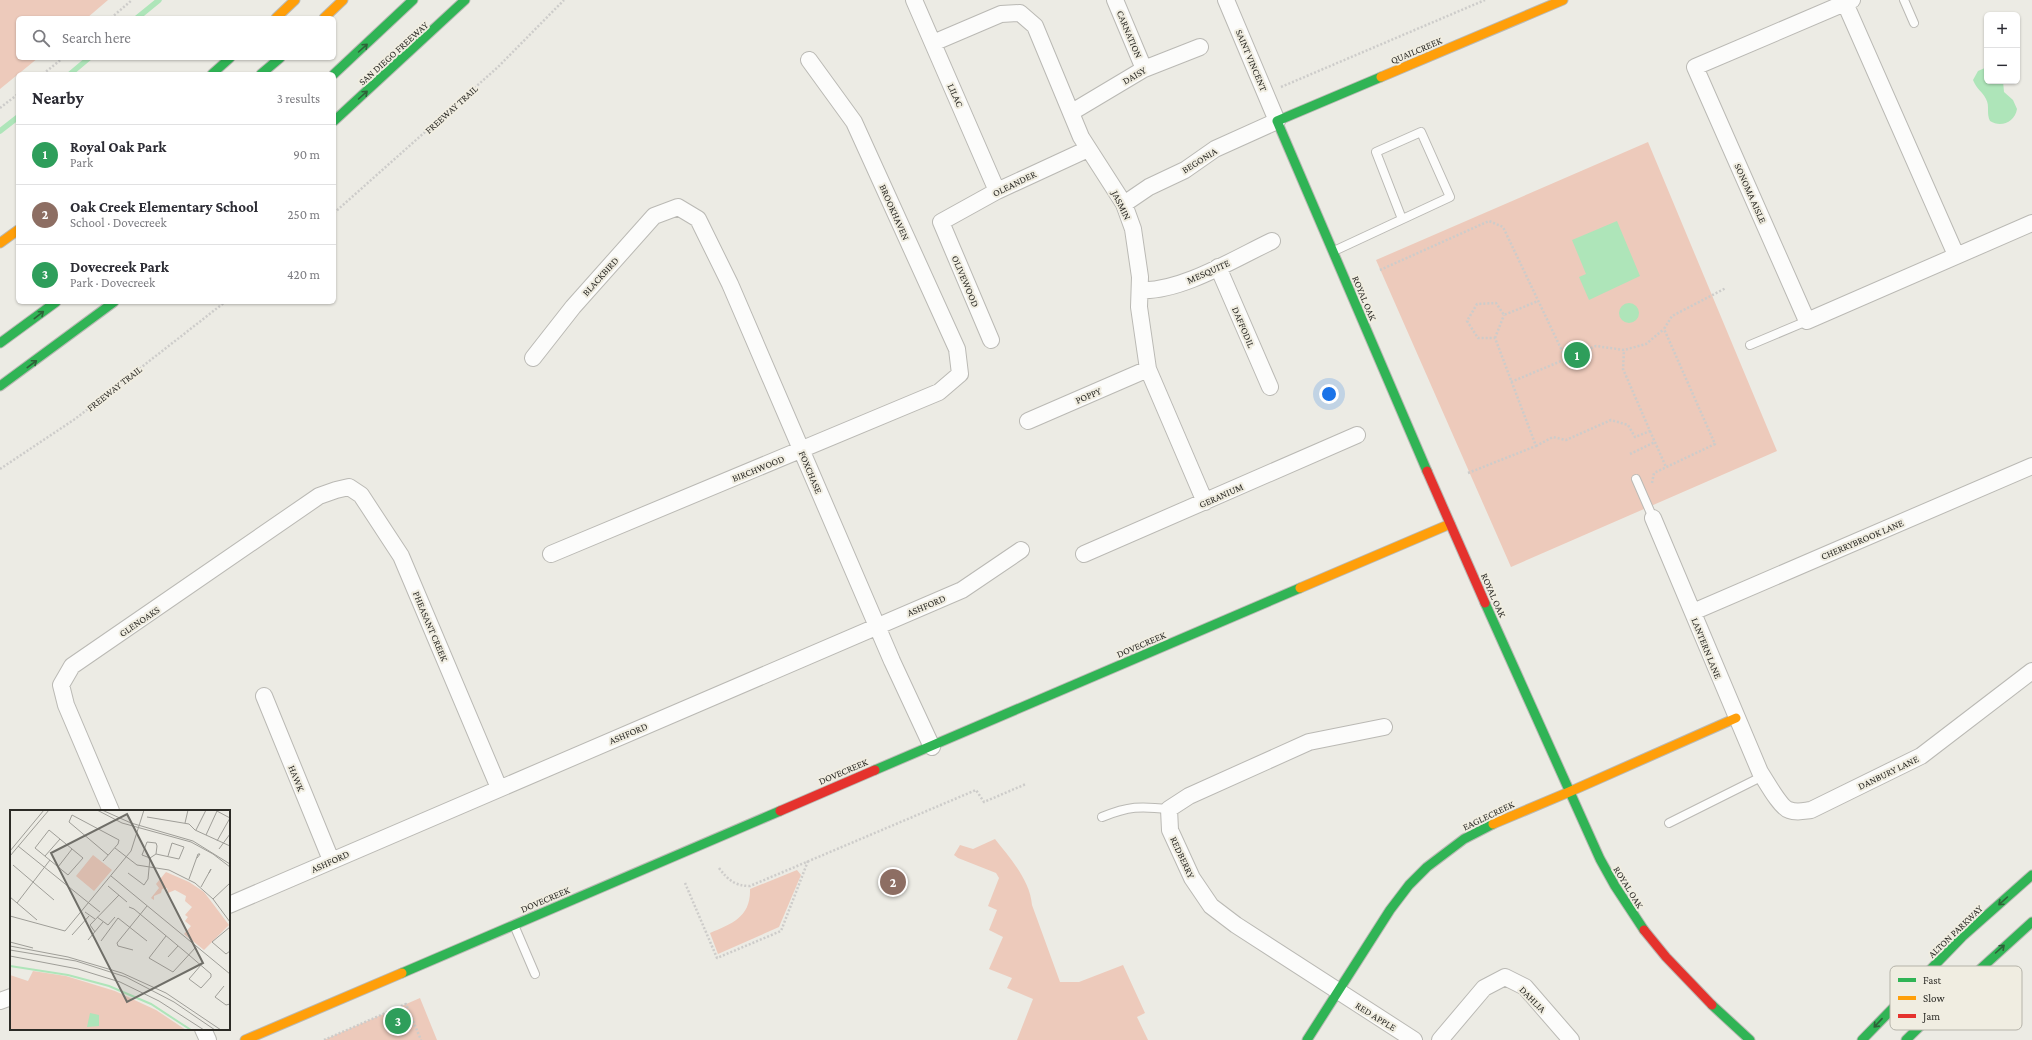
<!DOCTYPE html>
<html lang="en">
<head>
<meta charset="utf-8">
<style>
  :root { --surface:#fff; --page:#f7f7f7; --text:#2b2b33; --muted:#7c7c81; --line:#e1e1e2; --accent:#6f6e68 }
  body { margin:0; font-family:"Crimson Pro",serif; background:var(--page); color:var(--text) }
  .controls { position:absolute; right:12px; top:12px; display:grid; overflow:hidden; border-radius:6px; box-shadow:0 1px 3px #0004 }
  .controls button { width:36px; height:36px; display:grid; place-items:center; padding:0; border:0; border-bottom:1px solid var(--line); background:var(--surface); color:var(--text); font:20px sans-serif }
  .you { position:absolute; left:1329px; top:394px; width:14px; height:14px; margin:-10px; border:3px solid #fff; border-radius:50%; background:#1a73e8; box-shadow:0 0 0 6px #1a73e833 }
  .badge { display:grid; place-items:center; width:26px; height:26px; border-radius:50%; background:var(--accent); color:#fff; font-size:13px; font-weight:700 }
  .pin { position:absolute; translate:-50% -50%; border:2px solid #fff; box-shadow:0 1px 4px #0006 }
  .list { margin:0; padding:0; list-style:none }
  h2 { display:flex; justify-content:space-between; align-items:center; height:52px; margin:0; padding:0 16px; font-size:17px }
  h2 small { font-size:13px; font-weight:400; color:var(--muted) }
  .list li { display:grid; grid-template-columns:26px 1fr auto; gap:12px; align-items:center; box-sizing:border-box; height:60px; padding:0 16px; border-top:1px solid var(--line) }
  .list b { display:block; font-size:15px; white-space:nowrap }
  .list p { margin:0; font-size:13px; white-space:nowrap; color:var(--muted) }
  .list em { font-size:13px; font-style:normal; color:var(--muted) }
  .icon { flex:none; width:22px; height:22px; fill:none; stroke:currentColor; stroke-width:2; stroke-linecap:round; stroke-linejoin:round }
  .map { position:relative; flex:none; width:2032px; height:1040px; overflow:hidden }
  .search { position:absolute; background:var(--surface); box-shadow:0 1px 3px #0004; left:16px; top:16px; width:320px; height:44px; display:flex; align-items:center; gap:10px; box-sizing:border-box; padding:0 14px; border-radius:6px; color:var(--muted); font-size:15px }
  .panel { position:absolute; background:var(--surface); box-shadow:0 1px 3px #0004; left:16px; top:72px; width:320px; height:232px; border-radius:6px }
  .map>svg:first-child { display:block }
</style>
</head>
<body>
<div class="map">
<svg width="2032" height="1040" viewBox="0 0 2032 1040">
  <rect width="100%" height="100%" fill="#ecebe4"/>
  <path fill="#edcabb" d="M 0,0 L 108,0 L 87,18 L 18,18 L 18,58 L 38,58 L 0,89 Z
    M 1648,142 L 1777,451 L 1511,567 L 1376,260 Z
    M 995,839 C 1010,858 1030,880 1032,905 L 1060,982 L 1079,982 L 1123,965 L 1145,1013 L 1137,1017 L 1148,1040 L 1017,1040 L 1033,999 L 1007,988 L 1012,978 L 989,969 L 1003,937 L 989,930 L 997,910 L 988,906 L 999,878 L 996,873 L 958,858 L 954,855 L 960,845 L 973,849 Z
    M 797,870 L 801,875 L 779,927 L 718,954 L 710,933 C 732,924 751,917 750,889 Z
    M 420,998 L 437,1040 L 324,1040 Z"/>
  <path fill="#aee5b9" d="M 1987,67 L 1987,81 L 2003,81 L 2004,92 L 2013,100 L 2017,109 C 2015,122 2001,128 1990,121 C 1986,113 1990,106 1986,99 C 1982,91 1977,90 1973,80 L 1978,71 Z
    M 1617,221 L 1640,276 L 1589,300 L 1579,277 L 1586,274 L 1572,240 Z
    M1619 313a10 10 0 1 1 20 0a10 10 0 1 1-20 0Z"/>
  <g fill="none" stroke-linecap="round" stroke-linejoin="round">
    <path stroke="#aee5b9" stroke-width="5.5" d="M 137,18 L 159,0
      M 70,74 L 89,58
      M 0,131 L 18,117"/>
    <defs>
      <path id="lane" d="M 1904,0 L 1914,23
        M 1334,251 C 1372,233 1411,215 1450,197 L 1421,132 L 1376,152 L 1402,219
        M 1750,345 L 1807,321
        M 1636,479 L 1653,518
        M 1102,817 C 1129,806 1140,806 1169,809
        M 1669,823 L 1763,776
        M 514,925 L 535,974"/>
      <path id="street" d="M 914,0 L 997,191
        M 1115,0 L 1144,69
        M 1852,0 L 1695,67 L 1807,321 L 2032,223
        M 1845,3 L 1956,255
        M 933,43 L 1001,14 L 1020,13 L 1035,26 L 1081,137 L 1124,204 L 1133,229 L 1140,277 L 1139,307 L 1148,369 L 1205,502
        M 1072,112 L 1144,69 L 1200,47
        M 1124,204 L 1149,187 L 1185,170 L 1215,149 L 1277,121 L 1226,0
        M 1218,267 L 1270,387
        M 1140,290 C 1179,293 1236,258 1272,241
        M 991,340 L 941,222 L 997,191 L 1088,149
        M 533,358 L 573,307 L 654,216 L 678,207 L 698,219 L 730,284 L 892,661 L 932,747
        M 1028,421 L 1148,369
        M 1653,518 L 1760,772 C 1766,781 1780,807 1789,810 C 1797,813 1803,811 1811,810 L 1921,756 L 2032,671
        M 551,554 L 939,392 L 960,374 L 957,349 L 854,122 L 809,60
        M 1084,554 L 1357,435
        M 1693,612 L 2032,466
        M 264,696 L 331,860
        M 1384,727 L 1309,742 L 1189,796 L 1169,809 L 1170,830 L 1192,878 L 1211,906 L 1236,925 L 1414,1040
        M 111,811 L 66,705 L 61,685 L 72,666 L 319,496 L 336,490 L 349,487 L 361,495 L 401,556 L 499,788
        M 229,905 L 962,590 L 1021,550
        M 0,1001 L 11,997
        M 203,1029 L 208,1040
        M 1440,1040 L 1484,988 L 1505,977 L 1525,987 L 1571,1040"/>
      <path id="fast" d="M 212,74 L 230,58
        M 261,74 L 280,58
        M 334,74 L 413,0
        M 1381,77 L 1277,121 L 1427,471
        M 334,121 L 465,0
        M 0,343 L 56,302
        M 0,386 L 114,302
        M 1485,603 L 1600,859 L 1615,886 L 1644,930
        M 875,770 L 1300,588
        M 402,973 L 780,811
        M 1712,1005 L 1750,1040
        M 1307,1040 L 1390,910 L 1409,885 L 1427,867 L 1464,839 L 1493,824
        M 1862,1040 L 1962,937 L 2032,875
        M 1906,1040 L 1955,992 L 2032,922"/>
      <path id="slow" d="M 276,18 L 295,0
        M 324,18 L 343,0
        M 1381,77 L 1563,0
        M 0,243 L 18,230
        M 1300,588 L 1450,524
        M 1493,824 L 1569,792 L 1736,718
        M 245,1040 L 402,973"/>
      <path id="jam" d="M 1427,471 L 1485,603
        M 780,811 L 875,770
        M 1644,930 L 1666,957 L 1712,1005"/>
    </defs>
    <use href="#lane" stroke="#bab9b4" stroke-width="10"/>
    <use href="#street" stroke="#bab9b4" stroke-width="18"/>
    <use href="#fast" stroke="#bab9b4" stroke-width="11"/>
    <use href="#slow" stroke="#bab9b4" stroke-width="11"/>
    <use href="#jam" stroke="#bab9b4" stroke-width="11"/>
    <path stroke="#cdccca" stroke-width="2.5" stroke-dasharray="2 2" stroke-linecap="butt" d="M 111,18 L 132,0
      M 43,74 L 63,58
      M 1281,87 L 1485,0
      M 0,108 L 18,94
      M 334,213 L 498,67 L 564,0
      M 1380,270 L 1489,221 L 1503,227 L 1566,359 L 1596,346 L 1624,350 L 1646,344 L 1664,329
      M 1495,338 L 1504,315
      M 1511,382 L 1566,359
      M 1650,431 L 1666,467
      M 1536,446 L 1553,437 L 1566,440 L 1611,420 L 1628,425 L 1635,437 L 1650,431 L 1623,369 L 1624,350
      M 1630,454 L 1655,442
      M 0,469 L 75,419 L 225,302
      M 1468,473 L 1536,446 L 1495,338 L 1478,338 L 1467,321 L 1477,304 L 1496,303 L 1504,315 L 1538,301
      M 1652,483 L 1654,473 L 1715,444 L 1664,329 L 1672,316 L 1726,288
      M 719,868 C 728,880 735,886 750,886 L 976,790 L 984,802 L 1026,784
      M 685,883 L 717,958 L 781,931 L 808,861
      M 324,1040 L 406,1004 L 421,1040"/>
    <use href="#lane" stroke="#fcfcfb" stroke-width="8"/>
    <use href="#street" stroke="#fcfcfb" stroke-width="16"/>
    <use href="#fast" stroke="#30b455" stroke-width="9"/>
    <use href="#slow" stroke="#ff9f0a" stroke-width="9"/>
    <use href="#jam" stroke="#e5322d" stroke-width="9"/>
  </g>
  <defs><path id="oneway-shaft" d="M-6 0H5M1.5-3L5.5 0L1.5 3" fill="none" stroke-width="1.6" stroke-linecap="round" stroke-linejoin="round"/></defs>
  <g stroke="#2e6239">
    <use href="#oneway-shaft" transform="translate(363 48) rotate(-42)"/>
    <use href="#oneway-shaft" transform="translate(363 95) rotate(-42)"/>
    <use href="#oneway-shaft" transform="translate(39 315) rotate(-38)"/>
    <use href="#oneway-shaft" transform="translate(32 364) rotate(-37)"/>
    <use href="#oneway-shaft" transform="translate(2003 901) rotate(138)"/>
    <use href="#oneway-shaft" transform="translate(2000 949) rotate(-42)"/>
    <use href="#oneway-shaft" transform="translate(1878 1023) rotate(133)"/>
  </g>
  <g text-anchor="middle" stroke-width="4" stroke-linejoin="round" paint-order="stroke">
    <g font-size="10" fill="#2c2b26" stroke="#f0ede1">
      <text transform="translate(1130 34) rotate(67)" y="4">CARNATION</text>
      <text transform="translate(1416 50) rotate(-23)" y="4">QUAILCREEK</text>
      <text transform="translate(393 53) rotate(-42)" y="4">SAN DIEGO FREEWAY</text>
      <text transform="translate(1252 60) rotate(67)" y="4">SAINT VINCENT</text>
      <text transform="translate(1134 75) rotate(-30)" y="4">DAISY</text>
      <text transform="translate(956 95) rotate(66)" y="4">LILAC</text>
      <text transform="translate(451 109) rotate(-42)" y="4">FREEWAY TRAIL</text>
      <text transform="translate(1199 160) rotate(-32)" y="4">BEGONIA</text>
      <text transform="translate(1014 183) rotate(-26)" y="4">OLEANDER</text>
      <text transform="translate(1751 193) rotate(66)" y="4">SONOMA AISLE</text>
      <text transform="translate(1122 205) rotate(64)" y="4">JASMIN</text>
      <text transform="translate(895 212) rotate(66)" y="4">BROOKHAVEN</text>
      <text transform="translate(1208 271) rotate(-24)" y="4">MESQUITE</text>
      <text transform="translate(600 276) rotate(-48)" y="4">BLACKBIRD</text>
      <text transform="translate(966 281) rotate(67)" y="4">OLIVEWOOD</text>
      <text transform="translate(1365 298) rotate(67)" y="4">ROYAL OAK</text>
      <text transform="translate(1244 327) rotate(67)" y="4">DAFFODIL</text>
      <text transform="translate(114 388) rotate(-38)" y="4">FREEWAY TRAIL</text>
      <text transform="translate(1088 395) rotate(-23)" y="4">POPPY</text>
      <text transform="translate(758 468) rotate(-22)" y="4">BIRCHWOOD</text>
      <text transform="translate(811 472) rotate(67)" y="4">FOXCHASE</text>
      <text transform="translate(1221 495) rotate(-24)" y="4">GERANIUM</text>
      <text transform="translate(1862 539) rotate(-23)" y="4">CHERRYBROOK LANE</text>
      <text transform="translate(1494 595) rotate(66)" y="4">ROYAL OAK</text>
      <text transform="translate(926 605) rotate(-23)" y="4">ASHFORD</text>
      <text transform="translate(139 621) rotate(-34)" y="4">GLENOAKS</text>
      <text transform="translate(431 626) rotate(67)" y="4">PHEASANT CREEK</text>
      <text transform="translate(1141 644) rotate(-23)" y="4">DOVECREEK</text>
      <text transform="translate(1707 648) rotate(68)" y="4">LANTERN LANE</text>
      <text transform="translate(628 733) rotate(-23)" y="4">ASHFORD</text>
      <text transform="translate(843 771) rotate(-23)" y="4">DOVECREEK</text>
      <text transform="translate(1888 772) rotate(-26)" y="4">DANBURY LANE</text>
      <text transform="translate(297 778) rotate(68)" y="4">HAWK</text>
      <text transform="translate(1488 815) rotate(-26)" y="4">EAGLECREEK</text>
      <text transform="translate(1183 857) rotate(65)" y="4">REDBERRY</text>
      <text transform="translate(330 861) rotate(-24)" y="4">ASHFORD</text>
      <text transform="translate(1629 887) rotate(58)" y="4">ROYAL OAK</text>
      <text transform="translate(545 899) rotate(-23)" y="4">DOVECREEK</text>
      <text transform="translate(1955 931) rotate(-44)" y="4">ALTON PARKWAY</text>
      <text transform="translate(1533 999) rotate(45)" y="4">DAHLIA</text>
      <text transform="translate(1376 1016) rotate(32)" y="4">RED APPLE</text>
    </g>
  </g>
  <g transform="translate(10 810)">
    <rect width="220" height="220" fill="#ecebe4"/>
    <path d="M 83,45 L 102,60 L 84,81 L 66,66 ZM 156,62 L 179,72 L 194,82 L 219,115 L 194,140 L 174,124 L 181,116 L 175,111 L 178,107 L 175,105 L 182,97 L 175,91 L 176,86 L 165,80 L 158,83 L 157,78 L 152,79 L 151,83 L 144,86 L 144,90 L 141,88 L 149,78 L 146,74 ZM 23,161 L 56,166 L 105,181 L 146,200 L 176,220 L 0,220 L 0,165 L 18,171 Z" fill="#edcabb"/>
    <path d="M 80,203 L 89,205 L 89,216 L 77,217 Z" fill="#aee5b9"/>
    <path fill="none" stroke="#aee5b9" stroke-width="2" d="M 0,156 L 58,165 L 99,176 L 141,194 L 181,220"/>
    <path fill="none" stroke="#9f9e98" stroke-width="1" d="M 87,0 L 112,13 L 181,32 L 203,44 L 220,57M 92,0 L 121,13 L 183,31 L 220,54M 205,0 L 220,8M 137,7 L 179,14 L 185,20 L 220,36M 175,13 L 178,0M 39,20 L 73,48 L 58,65 L 25,38 ZM 186,20 L 196,0M 196,25 L 207,1M 207,31 L 220,8M 8,36 L 90,102M 105,38 L 127,55 L 159,60 L 185,73 L 203,89 L 220,112M 209,39 L 220,24M 0,41 L 34,0M 146,44 L 169,49 L 174,37 L 162,33 L 158,46M 0,46 L 39,0M 35,46 L 50,29M 93,51 L 108,34 L 109,30 L 62,5 L 59,12 L 98,45M 3,55 L 44,90M 48,57 L 62,39M 118,63 L 134,75 L 138,69 L 140,48 L 146,44 L 147,36 L 146,33 L 137,32 L 132,45 L 140,48M 101,66 L 220,164M 179,69 L 188,44 L 190,44 L 187,48M 98,76 L 117,92M 191,77 L 201,59 L 199,63M 0,87 L 27,110M 203,89 L 220,73M 7,93 L 40,50M 119,97 L 124,99 L 179,145 L 201,164 L 201,167 L 191,178 L 179,169 L 191,155M 75,102 L 85,109M 0,106 L 55,121 L 121,41 L 134,0M 87,107 L 98,115 L 105,107M 220,117 L 202,132 L 216,144 L 220,141M 85,122 L 80,115 L 109,85M 62,125 L 79,106M 156,126 L 139,148 L 163,162 L 186,137M 78,130 L 93,112M 91,131 L 108,108 L 137,131M 0,132 L 23,138M 0,136 L 58,147 L 112,163 L 156,183 L 211,220M 0,140 L 66,151 L 116,167 L 164,192 L 205,220M 123,140 L 108,136 L 107,133 L 137,96M 0,146 L 68,159 L 110,172 L 149,191 L 194,220M 158,147 L 168,136M 214,176 L 205,187 L 216,195 L 220,194"/>
    <path fill="#6f6e68" fill-opacity="0.15" stroke="#6f6e68" stroke-width="2" d="M 117,4 L 193,153 L 117,192 L 41,43 Z"/>
    <rect width="220" height="220" fill="none" stroke="#2c2b26" stroke-width="2"/>
  </g>
  <rect x="1890" y="966" width="132" height="64" rx="6" fill="#f0ede1" stroke="#b5b3a9" stroke-width="1"/>
  <rect x="1898" y="978" width="18" height="4" fill="#30b455"/>
  <rect x="1898" y="996" width="18" height="4" fill="#ff9f0a"/>
  <rect x="1898" y="1014" width="18" height="4" fill="#e5322d"/>
  <g font-size="11" fill="#2c2b26">
    <text x="1923" y="984">Fast</text>
    <text x="1923" y="1002">Slow</text>
    <text x="1923" y="1020">Jam</text>
  </g>
</svg>
<div class="controls">
<button>+</button>
<button>−</button>
</div>
<div class="you"></div>
<div class="pin badge" style="left:1577px;top:355px;background:#2e9e5b">1</div>
<div class="pin badge" style="left:893px;top:882px;background:#8d6e63">2</div>
<div class="pin badge" style="left:398px;top:1021px;background:#2e9e5b">3</div>
<div class="search"><svg class="icon" aria-label="search" viewBox="0 0 24 24"><circle cx="10" cy="10" r="6"/><path d="M15 15l6 6"/></svg>Search here</div>
<section class="panel">
<h2>Nearby<small>3 results</small></h2>
<ul class="list">
<li><span class="badge" style="background:#2e9e5b">1</span><div><b>Royal Oak Park</b><p>Park</p></div><em>90 m</em></li>
<li><span class="badge" style="background:#8d6e63">2</span><div><b>Oak Creek Elementary School</b><p>School · Dovecreek</p></div><em>250 m</em></li>
<li><span class="badge" style="background:#2e9e5b">3</span><div><b>Dovecreek Park</b><p>Park · Dovecreek</p></div><em>420 m</em></li>
</ul>
</section>
</div>
</body>
</html>
